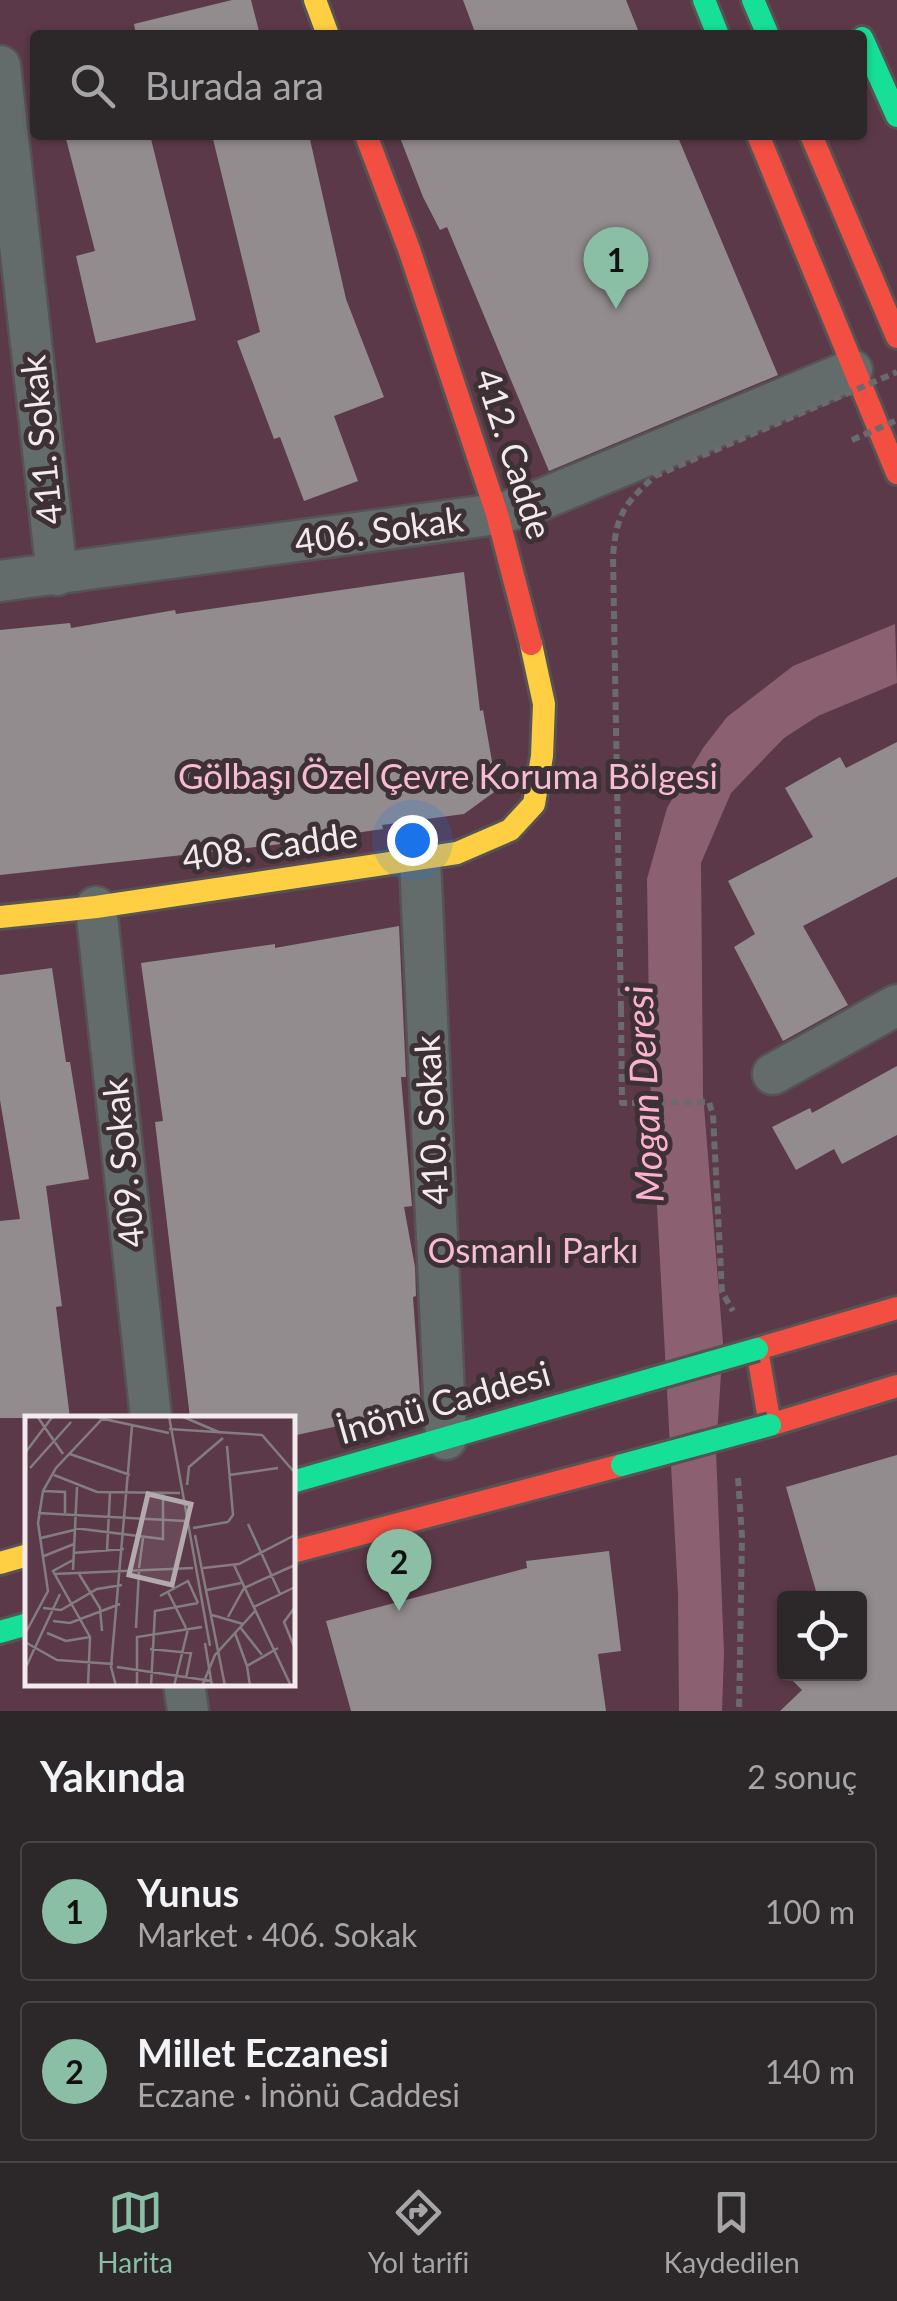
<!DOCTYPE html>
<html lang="tr">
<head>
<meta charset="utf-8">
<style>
  :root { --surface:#2c2729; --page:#342f31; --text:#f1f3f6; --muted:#a6a5a8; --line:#484446; --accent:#8abfa5 }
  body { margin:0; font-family:Lato,sans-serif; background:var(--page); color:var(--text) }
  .controls { position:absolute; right:30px; bottom:30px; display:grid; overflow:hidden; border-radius:10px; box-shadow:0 2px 8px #0004 }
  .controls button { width:90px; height:90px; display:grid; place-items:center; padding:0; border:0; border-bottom:2px solid var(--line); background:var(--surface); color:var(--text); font:50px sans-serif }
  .you { position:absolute; left:412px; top:840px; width:35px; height:35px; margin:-25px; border:8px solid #fff; border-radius:50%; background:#1a73e8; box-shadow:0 0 0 15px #1a73e833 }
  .badge { display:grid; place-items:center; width:65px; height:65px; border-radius:50%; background:var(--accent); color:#111; font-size:32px; font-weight:700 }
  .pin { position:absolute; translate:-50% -82px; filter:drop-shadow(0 2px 5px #0008) }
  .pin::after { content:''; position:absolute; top:52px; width:35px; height:30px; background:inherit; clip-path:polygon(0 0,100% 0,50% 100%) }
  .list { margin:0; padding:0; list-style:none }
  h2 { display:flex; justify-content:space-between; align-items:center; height:130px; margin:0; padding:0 40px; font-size:42px }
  h2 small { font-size:32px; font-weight:400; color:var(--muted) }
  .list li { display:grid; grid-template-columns:65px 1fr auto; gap:30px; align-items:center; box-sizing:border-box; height:140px; margin:0 20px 20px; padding:0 20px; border:2px solid var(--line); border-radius:10px }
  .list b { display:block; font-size:38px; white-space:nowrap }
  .list p { margin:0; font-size:32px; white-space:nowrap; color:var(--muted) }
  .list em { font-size:32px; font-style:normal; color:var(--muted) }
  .icon { flex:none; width:55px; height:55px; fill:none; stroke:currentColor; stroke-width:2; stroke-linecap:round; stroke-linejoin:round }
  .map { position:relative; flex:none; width:897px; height:1711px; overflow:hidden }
  .search { position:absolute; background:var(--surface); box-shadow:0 2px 8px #0004; left:30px; right:30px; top:30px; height:110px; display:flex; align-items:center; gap:25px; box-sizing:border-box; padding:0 35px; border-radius:10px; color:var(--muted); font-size:38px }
  .sheet { height:450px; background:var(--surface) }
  nav { display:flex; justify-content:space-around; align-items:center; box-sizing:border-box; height:140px; border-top:2px solid var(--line); background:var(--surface); font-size:28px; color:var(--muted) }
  nav a { display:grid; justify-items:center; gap:5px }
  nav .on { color:var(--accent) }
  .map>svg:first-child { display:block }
</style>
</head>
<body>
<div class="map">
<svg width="897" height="1711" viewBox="0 0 897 1711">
  <rect width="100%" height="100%" fill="#3b3437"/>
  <path fill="#5c3948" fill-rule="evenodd" d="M 0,0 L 897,0 L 897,1711 L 0,1711 ZM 35,35 L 862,35 L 862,135 L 35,135 ZM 28,1418 L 292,1418 L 292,1684 L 28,1684 ZM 784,1598 L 860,1598 L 860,1674 L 784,1674 Z"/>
  <path fill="#8b6172" d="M 895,624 L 897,683 L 818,716 L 784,738 L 731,793 L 701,863 L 703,1094 L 723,1343 L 716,1451 L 724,1653 L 722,1711 L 679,1711 L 678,1594 L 650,1077 L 647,879 L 667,808 L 703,748 L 727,717 L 793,666 Z"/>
  <path fill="#928c8e" d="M 232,0 L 251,0 L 260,35 L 136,35 L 134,24 Z
    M 463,0 L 626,0 L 640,35 L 476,35 Z
    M 65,135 L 150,135 L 196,320 L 96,343 L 76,256 L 95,251 Z
    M 212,135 L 309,135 L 346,299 L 384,397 L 334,416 L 358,481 L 304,501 L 280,437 L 274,439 L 237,341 L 260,332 Z
    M 399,135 L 677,135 L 778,375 L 549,471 L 447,227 L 440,230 L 423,197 Z
    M 464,572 L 480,711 L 483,710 L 497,790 L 464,814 L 382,825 L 383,829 L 266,846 L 0,875 L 0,630 L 70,623 L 71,628 L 175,610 L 176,614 Z
    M 897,742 L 897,877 L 803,926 L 848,1005 L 783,1041 L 734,947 L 755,934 L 728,881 L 813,837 L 785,788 L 840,757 L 846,768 Z
    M 399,926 L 406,1077 L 401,1077 L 412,1206 L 404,1207 L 415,1267 L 416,1296 L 413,1297 L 421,1408 L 292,1436 L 292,1418 L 190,1418 L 155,1122 L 163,1121 L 141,963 L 275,944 L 275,948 Z
    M 52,968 L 66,1062 L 70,1062 L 89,1179 L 46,1186 L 62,1306 L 56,1307 L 70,1418 L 0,1418 L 0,1221 L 20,1219 L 0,1100 L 0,975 Z
    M 897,1066 L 897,1135 L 842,1164 L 834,1149 L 796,1170 L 772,1127 L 810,1108 L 812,1113 Z
    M 897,1455 L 897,1711 L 780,1711 L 802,1690 L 786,1674 L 860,1674 L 860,1598 L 818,1598 L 786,1487 Z
    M 609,1551 L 621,1651 L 598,1654 L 606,1711 L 351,1711 L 326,1621 L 527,1568 L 526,1561 Z"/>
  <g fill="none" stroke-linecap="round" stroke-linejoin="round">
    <defs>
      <path id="street" d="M 0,66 L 57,575
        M 0,581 L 497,514 L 528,505 L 852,370
        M 420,860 L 446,1439
        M 96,907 L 151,1418
        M 773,1074 L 897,1005
        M 184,1684 L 188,1711"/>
      <path id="fast" d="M 704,0 L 718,35
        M 753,0 L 768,35
        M 862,38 L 897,116
        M 292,1482 L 614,1390
        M 0,1632 L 28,1624"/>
      <path id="slow" d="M 315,0 L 328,35
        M 0,917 L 96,907 L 457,853 L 510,830 L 534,804 L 542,756 L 544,704 L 531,644
        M 0,1563 L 28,1555"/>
      <path id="jam" d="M 366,135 L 409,249 L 497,514 L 531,644
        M 758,135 L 897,473
        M 811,135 L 897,337
        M 897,1308 L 757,1349 L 770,1425 L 897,1386
        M 292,1552 L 622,1465"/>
    </defs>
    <use href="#street" stroke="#575254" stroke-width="45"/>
    <use href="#fast" stroke="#575254" stroke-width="28"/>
    <use href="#slow" stroke="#575254" stroke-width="28"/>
    <use href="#jam" stroke="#575254" stroke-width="28"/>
    <path stroke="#6b6b6d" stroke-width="6" stroke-dasharray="8 5" stroke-linecap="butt" d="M 621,1009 L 622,1103 L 709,1102 L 713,1115 L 722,1292 L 733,1311
      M 738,1478 L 742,1536 L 739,1711"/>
    <use href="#street" stroke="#646b6b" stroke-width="40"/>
    <use href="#fast" stroke="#16e098" stroke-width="22"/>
    <use href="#slow" stroke="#ffcf43" stroke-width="22"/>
    <use href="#jam" stroke="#f24e42" stroke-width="22"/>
    <defs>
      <path id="fast-bridge" d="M 614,1390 L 757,1349
        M 622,1465 L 770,1425"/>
    </defs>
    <use href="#fast-bridge" stroke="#575254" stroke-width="28" stroke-linecap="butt"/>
    <path stroke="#6b6b6d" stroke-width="6" stroke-dasharray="8 5" stroke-linecap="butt" d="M 852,440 L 897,420
      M 621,1009 L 613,557 C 616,515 624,504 655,476 L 897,372"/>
    <use href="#fast-bridge" stroke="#16e098" stroke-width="22"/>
  </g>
  <g text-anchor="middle" stroke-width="10" stroke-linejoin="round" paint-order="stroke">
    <g font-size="35" fill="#f2eaed" stroke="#3e3136">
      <text transform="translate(42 440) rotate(-96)" y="12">411. Sokak</text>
      <text transform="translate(513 454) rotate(72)" y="12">412. Cadde</text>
      <text transform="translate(379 531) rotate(-8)" y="12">406. Sokak</text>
      <text transform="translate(270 847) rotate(-8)" y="12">408. Cadde</text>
      <text transform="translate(432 1120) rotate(-93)" y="12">410. Sokak</text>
      <text transform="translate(124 1163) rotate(-96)" y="12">409. Sokak</text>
      <text transform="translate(444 1403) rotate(-16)" y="12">İnönü Caddesi</text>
    </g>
    <g font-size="35" fill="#f7bbd4" stroke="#3e3136">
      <text x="448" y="789">Gölbaşı Özel Çevre Koruma Bölgesi</text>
      <text x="533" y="1263">Osmanlı Parkı</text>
    </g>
    <g font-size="38" font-style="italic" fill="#fbb1d0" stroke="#3e3136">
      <text transform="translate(645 1094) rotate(-93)" y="13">Mogan Deresi</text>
    </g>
  </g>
  <g transform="translate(25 1416)">
    <rect width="270" height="270" fill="#3b3437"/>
    <path d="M 0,0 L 270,0 L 270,270 L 0,270 Z" fill="#5c3948"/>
    <path fill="none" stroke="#847d80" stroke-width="2.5" d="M 12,0 L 38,38M 144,0 L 185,230M 156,0 L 196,17M 74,2 L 144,17M 144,13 L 237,19 L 270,57M 202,30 L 208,99 L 203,106M 0,37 L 28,0M 45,38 L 105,59M 5,52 L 46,6M 29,59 L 72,76 L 155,77M 204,59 L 253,52M 162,69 L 164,51 L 198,22M 18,75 L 40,76 L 40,97M 13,97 L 160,105M 223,108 L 255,178M 49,112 L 138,123 L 138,76M 168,112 L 203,106M 170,119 L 200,270M 16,122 L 49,114M 82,135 L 85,77M 48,137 L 99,133M 19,140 L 49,128M 48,144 L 28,155 L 65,221 L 63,270M 209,149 L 266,270M 114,152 L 118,122M 178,152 L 214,148 L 270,119M 48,154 L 52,71M 29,158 L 168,152M 54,158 L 75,192 L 77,215M 182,174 L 216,167M 143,176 L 161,212M 135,180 L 163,165 L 173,187M 229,191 L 270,171M 270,191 L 259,206 L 270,233M 18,192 L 36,194 L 72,173 L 97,169M 187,199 L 218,208M 203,201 L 219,172 L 270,149M 28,205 L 45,207 L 95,188M 215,211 L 237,239M 111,212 L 114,155M 22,217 L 41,225 L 65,221M 210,217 L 222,250M 0,218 L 23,175 L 13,107 L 18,75 L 31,52 L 80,0M 0,226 L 32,244 L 88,248M 180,227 L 187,270M 125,233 L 166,237 L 161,262M 92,251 L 187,265M 0,253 L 35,178M 91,270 L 86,251 L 107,10M 112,270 L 112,221 L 177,211M 126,270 L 130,195 L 173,187M 149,270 L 163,213M 177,270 L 190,239 L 231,194M 225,270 L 222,250 L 253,232"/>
    <path fill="#b2aaad" fill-opacity="0.15" stroke="#b2aaad" stroke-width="5" d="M 123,78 L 166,88 L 147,169 L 104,159 Z"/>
    <rect width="270" height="270" fill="none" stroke="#f2eaed" stroke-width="5"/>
  </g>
</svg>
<div class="controls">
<button><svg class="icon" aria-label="locate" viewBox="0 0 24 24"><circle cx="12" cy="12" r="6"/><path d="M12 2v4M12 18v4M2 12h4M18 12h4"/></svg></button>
</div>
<div class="you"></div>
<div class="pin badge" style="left:616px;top:309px">1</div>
<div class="pin badge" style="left:399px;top:1611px">2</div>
<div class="search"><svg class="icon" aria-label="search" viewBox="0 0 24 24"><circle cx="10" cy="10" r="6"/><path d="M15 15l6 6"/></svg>Burada ara</div>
</div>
<section class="sheet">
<h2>Yakında<small>2 sonuç</small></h2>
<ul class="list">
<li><span class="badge">1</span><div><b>Yunus</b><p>Market · 406. Sokak</p></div><em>100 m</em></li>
<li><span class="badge">2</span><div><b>Millet Eczanesi</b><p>Eczane · İnönü Caddesi</p></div><em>140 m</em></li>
</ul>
</section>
<nav>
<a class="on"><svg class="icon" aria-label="map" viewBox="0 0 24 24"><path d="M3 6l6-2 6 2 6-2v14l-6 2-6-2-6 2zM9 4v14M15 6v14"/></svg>Harita</a>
<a><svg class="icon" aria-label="directions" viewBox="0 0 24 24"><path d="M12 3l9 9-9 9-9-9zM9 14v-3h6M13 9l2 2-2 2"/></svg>Yol tarifi</a>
<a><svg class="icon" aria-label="saved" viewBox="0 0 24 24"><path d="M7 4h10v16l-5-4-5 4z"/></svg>Kaydedilen</a>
</nav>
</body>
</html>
